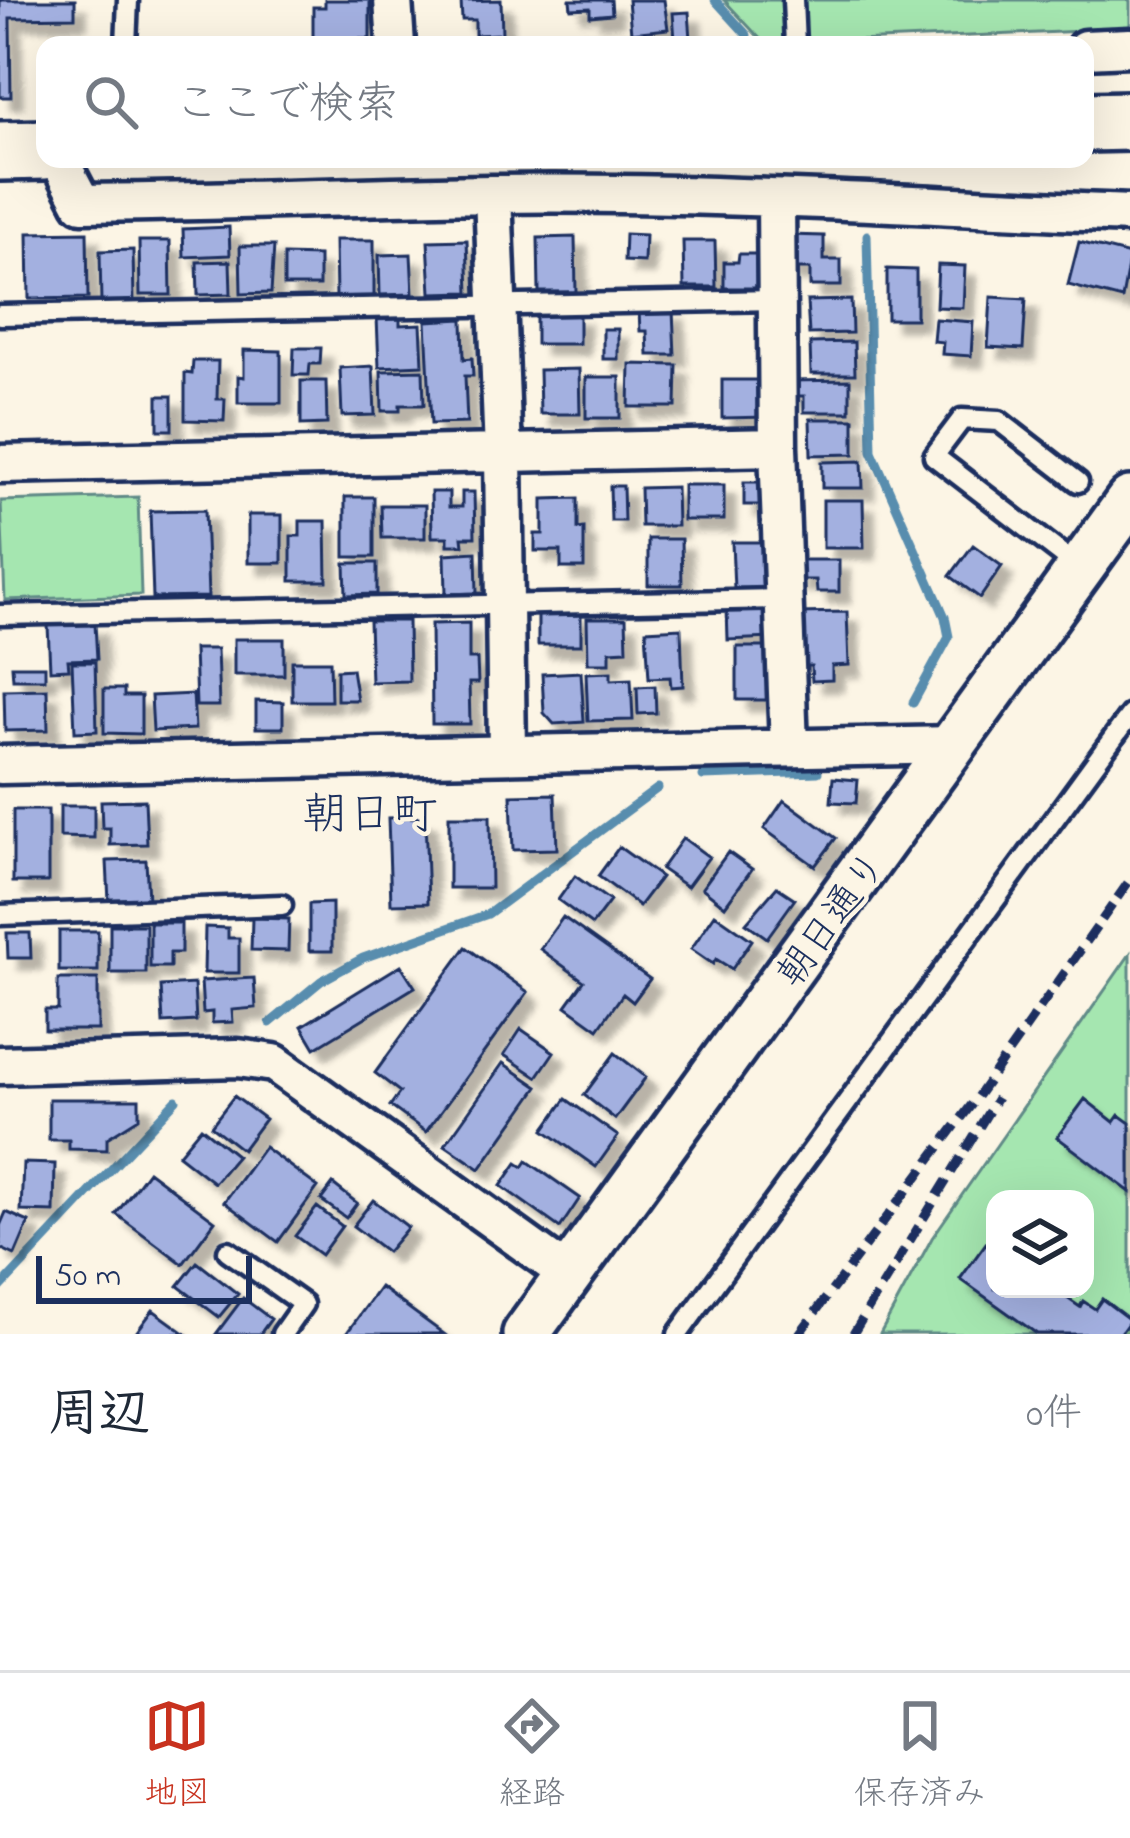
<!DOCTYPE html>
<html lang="ja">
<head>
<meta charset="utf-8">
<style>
  :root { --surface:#fff; --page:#f2f2f3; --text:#1f2937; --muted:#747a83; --line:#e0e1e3; --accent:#c8321e }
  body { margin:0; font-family:"Indie Flower","Klee One",sans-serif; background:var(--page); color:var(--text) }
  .controls { position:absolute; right:36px; bottom:36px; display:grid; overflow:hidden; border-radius:24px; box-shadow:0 12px 48px #0002 }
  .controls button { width:108px; height:108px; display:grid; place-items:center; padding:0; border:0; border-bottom:3px solid var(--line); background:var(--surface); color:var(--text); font:60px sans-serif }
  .scale { position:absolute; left:36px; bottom:30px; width:216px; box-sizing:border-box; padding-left:12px; border:6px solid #1b2f5e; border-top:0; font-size:33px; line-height:42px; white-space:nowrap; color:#1b2f5e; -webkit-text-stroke:9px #fcf5e5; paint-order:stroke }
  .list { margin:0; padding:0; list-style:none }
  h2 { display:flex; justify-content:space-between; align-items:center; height:156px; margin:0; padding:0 48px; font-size:51px }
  h2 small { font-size:39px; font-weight:400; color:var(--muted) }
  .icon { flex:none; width:66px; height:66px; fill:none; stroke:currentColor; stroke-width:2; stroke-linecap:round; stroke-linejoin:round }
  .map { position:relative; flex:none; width:1130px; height:1334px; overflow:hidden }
  .search { position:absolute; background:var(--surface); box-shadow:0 12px 48px #0002; left:36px; right:36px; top:36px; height:132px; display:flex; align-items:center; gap:30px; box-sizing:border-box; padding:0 42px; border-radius:24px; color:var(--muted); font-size:45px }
  .sheet { height:336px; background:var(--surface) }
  nav { display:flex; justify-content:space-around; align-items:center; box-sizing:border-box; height:168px; border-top:3px solid var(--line); background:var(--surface); font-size:33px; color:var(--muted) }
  nav a { display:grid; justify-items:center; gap:6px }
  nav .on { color:var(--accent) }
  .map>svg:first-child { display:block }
</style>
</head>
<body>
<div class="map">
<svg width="1130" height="1334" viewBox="0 0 1130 1334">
  <defs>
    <filter id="shadow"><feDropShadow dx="11" dy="11" stdDeviation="3" flood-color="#0004"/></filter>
  </defs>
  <rect width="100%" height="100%" fill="#fcf5e5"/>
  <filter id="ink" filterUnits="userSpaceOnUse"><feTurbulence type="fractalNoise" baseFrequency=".00833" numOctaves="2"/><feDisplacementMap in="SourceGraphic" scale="24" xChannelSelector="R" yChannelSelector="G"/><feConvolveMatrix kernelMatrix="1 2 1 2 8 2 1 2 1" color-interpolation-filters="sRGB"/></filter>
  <g filter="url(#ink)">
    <path fill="#a5e6b0" stroke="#608a87" stroke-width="3" fill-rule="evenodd" d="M 724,0 L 1130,0 L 1130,29 L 766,45 Z
      M 138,497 L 141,595 L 5,600 L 1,501 Z
      M 1130,954 L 1130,1334 L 880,1334 L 932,1238 ZM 995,1199 L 1085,1199 L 1085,1289 L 995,1289 Z"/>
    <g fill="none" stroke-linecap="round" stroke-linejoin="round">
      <path stroke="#598dae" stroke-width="9" d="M 715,0 L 747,35
        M 867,235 L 872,451 L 945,617 L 949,637 L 913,703
        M 703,776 L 818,772
        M 270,1023 L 321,981 L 363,958 L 488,914 L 658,788
        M 0,1288 L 176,1100"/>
    </g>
    <path fill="#a3b0e0" stroke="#1b2f5e" stroke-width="3" filter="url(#shadow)" d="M 0,0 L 75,0 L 75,17 L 10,18 L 11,97 L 0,97 Z
      M 325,0 L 370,0 L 370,39 L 313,39 L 313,7 L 325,7 Z
      M 501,0 L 502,34 L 475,35 L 475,20 L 462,20 L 461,1 Z
      M 570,0 L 611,0 L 612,14 L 590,16 L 590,8 L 571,9 Z
      M 628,0 L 664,0 L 668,29 L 631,33 Z
      M 689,12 L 691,39 L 675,40 L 673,13 Z
      M 229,227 L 230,255 L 184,257 L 183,229 Z
      M 87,232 L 88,298 L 29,299 L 28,233 Z
      M 625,234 L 645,235 L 644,262 L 624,261 Z
      M 787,235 L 824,236 L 824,260 L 841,260 L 841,286 L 810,286 L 810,269 L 787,269 Z
      M 575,237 L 576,292 L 539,292 L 538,238 Z
      M 335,240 L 374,240 L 374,298 L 336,298 Z
      M 467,240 L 469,292 L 431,293 L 428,241 Z
      M 139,241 L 170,241 L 171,295 L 140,295 Z
      M 683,241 L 715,241 L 716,287 L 684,287 Z
      M 1079,242 L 1130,255 L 1122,299 L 1068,285 Z
      M 240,246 L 274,246 L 271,293 L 241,294 Z
      M 133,250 L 134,304 L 101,304 L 100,251 Z
      M 411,254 L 413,294 L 380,295 L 379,255 Z
      M 739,254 L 757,254 L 758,262 L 765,262 L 765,288 L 724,288 L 724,262 L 738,262 Z
      M 284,255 L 319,256 L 319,286 L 284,286 Z
      M 230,261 L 231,294 L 198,295 L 197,262 Z
      M 938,265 L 965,266 L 963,308 L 936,307 Z
      M 887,269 L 916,270 L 916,319 L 887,319 Z
      M 991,297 L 1026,299 L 1023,349 L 988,347 Z
      M 851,300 L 852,333 L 809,334 L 807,301 Z
      M 673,310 L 675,355 L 648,355 L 647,331 L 640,331 L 639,311 Z
      M 536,314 L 579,314 L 579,344 L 536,344 Z
      M 400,316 L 400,325 L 421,324 L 423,365 L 379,367 L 377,317 Z
      M 463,319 L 464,359 L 472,358 L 473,376 L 465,376 L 467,423 L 431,424 L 426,321 Z
      M 935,319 L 973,322 L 971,356 L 942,354 L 943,342 L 933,341 Z
      M 603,329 L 618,329 L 618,359 L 603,359 Z
      M 854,342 L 855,374 L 811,374 L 810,343 Z
      M 294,348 L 321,348 L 320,364 L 310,364 L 309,375 L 293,375 Z
      M 244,350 L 281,351 L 281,403 L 238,403 L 238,376 L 244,377 Z
      M 193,361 L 218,361 L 217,399 L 225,399 L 224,421 L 185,420 L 185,373 L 192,374 Z
      M 630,364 L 677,365 L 676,407 L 629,407 Z
      M 373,366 L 375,415 L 342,416 L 340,368 Z
      M 579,369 L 580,414 L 540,414 L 539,370 Z
      M 423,370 L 424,405 L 400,405 L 400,411 L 382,411 L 381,371 Z
      M 586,377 L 620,377 L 620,418 L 586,418 Z
      M 722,380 L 770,380 L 770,417 L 722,418 Z
      M 850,380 L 850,412 L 804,412 L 804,396 L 789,396 L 789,381 Z
      M 301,381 L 326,381 L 327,424 L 301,425 Z
      M 158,396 L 172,396 L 172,430 L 158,430 Z
      M 810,419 L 854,419 L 854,454 L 811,455 Z
      M 862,461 L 863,488 L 822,488 L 822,462 Z
      M 744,482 L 767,482 L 767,505 L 744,505 Z
      M 683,485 L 724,485 L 724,520 L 683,520 Z
      M 610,486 L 623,486 L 624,521 L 611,521 Z
      M 676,487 L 677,526 L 641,526 L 640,488 Z
      M 431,492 L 449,492 L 449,507 L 462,507 L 462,492 L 474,492 L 475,537 L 462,537 L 463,545 L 448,545 L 448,537 L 432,537 Z
      M 345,497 L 374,497 L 374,557 L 345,557 Z
      M 578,498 L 578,529 L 584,528 L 584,568 L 561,568 L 561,551 L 535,551 L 535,534 L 543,534 L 543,499 Z
      M 823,500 L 863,500 L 864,548 L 823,548 Z
      M 381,505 L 425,505 L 425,538 L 382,538 Z
      M 205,510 L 208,597 L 153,598 L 150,511 Z
      M 248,515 L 282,515 L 282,563 L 248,563 Z
      M 300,521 L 326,521 L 327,581 L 291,581 L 291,536 L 300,536 Z
      M 648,539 L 681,539 L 682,585 L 648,585 Z
      M 732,542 L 769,542 L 770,589 L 734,589 Z
      M 973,545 L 1002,566 L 980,598 L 950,576 Z
      M 476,552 L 477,593 L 446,594 L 445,554 Z
      M 796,560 L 839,560 L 839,592 L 817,592 L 816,580 L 796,580 Z
      M 345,563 L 377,563 L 377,594 L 346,595 Z
      M 770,607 L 772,638 L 728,640 L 727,609 Z
      M 538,612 L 581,612 L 581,645 L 538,645 Z
      M 847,612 L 849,665 L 832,666 L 832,680 L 812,681 L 811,666 L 799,666 L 797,613 Z
      M 587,618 L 626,618 L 627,650 L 610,651 L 610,663 L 588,663 Z
      M 369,621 L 408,621 L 409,681 L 371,682 Z
      M 469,623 L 469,659 L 477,659 L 478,683 L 469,683 L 470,724 L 432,724 L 431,624 Z
      M 95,624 L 97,659 L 68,660 L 69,669 L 50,670 L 48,625 Z
      M 681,628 L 683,686 L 671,687 L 670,677 L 649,678 L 646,630 Z
      M 234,639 L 284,639 L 284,675 L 234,675 Z
      M 737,647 L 776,647 L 777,700 L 737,700 Z
      M 194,649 L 217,649 L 219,706 L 196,706 Z
      M 292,661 L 330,661 L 331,701 L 292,701 Z
      M 72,662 L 95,662 L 97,731 L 75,732 Z
      M 12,666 L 45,666 L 45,679 L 13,679 Z
      M 352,669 L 357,700 L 337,700 L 337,670 Z
      M 581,672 L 584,722 L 554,724 L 544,713 L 542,674 Z
      M 611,672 L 611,680 L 631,679 L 633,720 L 588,721 L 586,673 Z
      M 655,686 L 656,713 L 638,714 L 637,687 Z
      M 47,689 L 48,730 L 5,731 L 4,690 Z
      M 104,689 L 124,689 L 124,696 L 141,696 L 141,734 L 104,733 Z
      M 193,694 L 195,729 L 153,731 L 151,696 Z
      M 256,701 L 283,702 L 283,728 L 256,728 Z
      M 833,778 L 858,780 L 856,803 L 831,802 Z
      M 555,794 L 557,849 L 513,850 L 511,795 Z
      M 145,800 L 147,844 L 110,845 L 110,828 L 102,828 L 101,801 Z
      M 784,800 L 836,838 L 815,866 L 764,829 Z
      M 60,806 L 94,806 L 94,838 L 60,837 Z
      M 13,810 L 48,810 L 48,882 L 13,882 Z
      M 449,816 L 490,816 L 491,888 L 449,888 Z
      M 425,817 L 428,903 L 391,904 L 388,818 Z
      M 683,838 L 709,857 L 687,887 L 661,869 Z
      M 619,847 L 661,877 L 639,906 L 598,876 Z
      M 728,852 L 752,869 L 725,906 L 702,888 Z
      M 146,860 L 148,901 L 109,902 L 107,861 Z
      M 575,876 L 610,901 L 592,925 L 558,900 Z
      M 777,887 L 795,899 L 767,938 L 746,923 Z
      M 332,903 L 332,951 L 309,951 L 309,904 Z
      M 715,914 L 752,940 L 732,969 L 716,959 L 713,964 L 691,949 Z
      M 563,917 L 650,979 L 633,1002 L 623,994 L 598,1029 L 566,1006 L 584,981 L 540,949 Z
      M 252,918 L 289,919 L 288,951 L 251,950 Z
      M 150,923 L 181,923 L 181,953 L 170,953 L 170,967 L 150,967 Z
      M 110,925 L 146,925 L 146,973 L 110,973 Z
      M 205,927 L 228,928 L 228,938 L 239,938 L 239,973 L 204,973 Z
      M 59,931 L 98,931 L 98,971 L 59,971 Z
      M 7,933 L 30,933 L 31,958 L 8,958 Z
      M 466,947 L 528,992 L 426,1132 L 390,1106 L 400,1092 L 375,1073 Z
      M 401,965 L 415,987 L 315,1048 L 302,1026 Z
      M 254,978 L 256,1008 L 232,1010 L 233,1022 L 212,1023 L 212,1012 L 203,1013 L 201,981 Z
      M 58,979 L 98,979 L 98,1030 L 45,1030 L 45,1010 L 58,1010 Z
      M 194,984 L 196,1021 L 163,1023 L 161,986 Z
      M 521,1029 L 554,1052 L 537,1077 L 504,1055 Z
      M 615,1053 L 646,1077 L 615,1119 L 584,1095 Z
      M 503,1063 L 538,1087 L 480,1169 L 445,1145 Z
      M 234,1096 L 265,1119 L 242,1150 L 211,1126 Z
      M 49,1099 L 139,1099 L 139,1118 L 107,1138 L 107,1150 L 69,1149 L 69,1140 L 49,1140 Z
      M 566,1099 L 618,1136 L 596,1167 L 544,1130 Z
      M 1085,1099 L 1114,1122 L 1119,1115 L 1130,1123 L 1130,1192 L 1057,1137 Z
      M 201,1127 L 237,1156 L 214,1183 L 178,1155 Z
      M 264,1147 L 318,1187 L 278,1242 L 224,1202 Z
      M 527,1161 L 580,1198 L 560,1228 L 501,1186 L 517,1163 L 523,1167 Z
      M 23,1163 L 55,1164 L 54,1212 L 21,1211 Z
      M 148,1171 L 215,1221 L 183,1264 L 116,1214 Z
      M 333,1184 L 357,1203 L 346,1218 L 321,1200 Z
      M 373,1200 L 408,1227 L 387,1252 L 353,1226 Z
      M 317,1207 L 342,1226 L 321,1255 L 295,1236 Z
      M 6,1212 L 29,1222 L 15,1255 L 0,1248 L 0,1226 Z
      M 986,1243 L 995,1249 L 995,1289 L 1054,1289 L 1080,1307 L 1083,1301 L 1095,1309 L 1102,1299 L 1130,1320 L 1120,1334 L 1037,1334 L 960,1279 Z
      M 197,1262 L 238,1294 L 219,1317 L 178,1286 Z
      M 380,1287 L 444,1334 L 346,1334 Z
      M 243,1298 L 271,1319 L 260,1334 L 216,1334 Z
      M 153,1310 L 186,1334 L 135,1334 Z"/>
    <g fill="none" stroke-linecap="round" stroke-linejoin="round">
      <defs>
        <path id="service" d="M 793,0 L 795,45
          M 126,45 L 128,0
          M 0,315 L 776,300
          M 1078,482 L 999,421 L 962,419 L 934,456 L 1081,569
          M 0,615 L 783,599
          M 0,915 L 282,905
          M 228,1251 L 303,1304 L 282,1334
          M 678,1334 L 1130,715"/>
        <path id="minor" d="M 393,0 L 396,45
          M 1085,49 L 1130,47
          M 59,159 L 82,203 C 219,202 355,196 492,194 C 705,191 918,205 1130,214
          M 493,194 L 503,454 L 507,753
          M 776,199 L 778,447 L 789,747
          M 0,464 L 778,447
          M 0,765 L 954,745
          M 0,1065 L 238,1058 L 274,1063 L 569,1275"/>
        <path id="tertiary" d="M 526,1334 L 1130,500"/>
        <path id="trunk" d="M 1085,122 L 1130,121
          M 0,151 L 45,150"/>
      </defs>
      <use href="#service" stroke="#1b2f5e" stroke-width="27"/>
      <use href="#minor" stroke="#1b2f5e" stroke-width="45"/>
      <use href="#tertiary" stroke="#1b2f5e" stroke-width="54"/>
      <use href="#trunk" stroke="#1b2f5e" stroke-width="66"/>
      <use href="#service" stroke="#fcf5e5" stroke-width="18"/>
      <use href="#minor" stroke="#fcf5e5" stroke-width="36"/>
      <use href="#tertiary" stroke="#fcf5e5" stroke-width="45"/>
      <use href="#trunk" stroke="#fcf5e5" stroke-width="57"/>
      <path stroke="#1b2f5e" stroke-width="9" stroke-dasharray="18 9" stroke-linecap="butt" d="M 799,1334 L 972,1104 L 1130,880
        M 853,1334 L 997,1098"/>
    </g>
  </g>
  <g text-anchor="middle" stroke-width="9" stroke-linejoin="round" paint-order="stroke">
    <g font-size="39" fill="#1b2f5e" stroke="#fcf5e5">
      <text transform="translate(830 918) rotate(-54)" y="14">朝日通り</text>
    </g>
    <g font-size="45" fill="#1b2f5e" stroke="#fcf5e5">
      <text x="370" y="828">朝日町</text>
    </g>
  </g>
</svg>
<div class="controls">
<button><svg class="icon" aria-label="layers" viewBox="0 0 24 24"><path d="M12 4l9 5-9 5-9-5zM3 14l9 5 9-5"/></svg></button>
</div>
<div class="scale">50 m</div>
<div class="search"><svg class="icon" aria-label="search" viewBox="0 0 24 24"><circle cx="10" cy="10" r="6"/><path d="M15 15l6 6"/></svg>ここで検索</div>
</div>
<section class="sheet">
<h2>周辺<small>0件</small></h2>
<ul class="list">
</ul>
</section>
<nav>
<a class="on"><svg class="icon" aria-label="map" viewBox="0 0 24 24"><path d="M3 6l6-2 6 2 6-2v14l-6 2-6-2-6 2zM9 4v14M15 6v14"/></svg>地図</a>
<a><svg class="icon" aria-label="directions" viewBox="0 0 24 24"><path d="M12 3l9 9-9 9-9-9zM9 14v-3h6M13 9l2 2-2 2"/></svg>経路</a>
<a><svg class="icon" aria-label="saved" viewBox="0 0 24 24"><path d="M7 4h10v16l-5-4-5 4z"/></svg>保存済み</a>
</nav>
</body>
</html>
